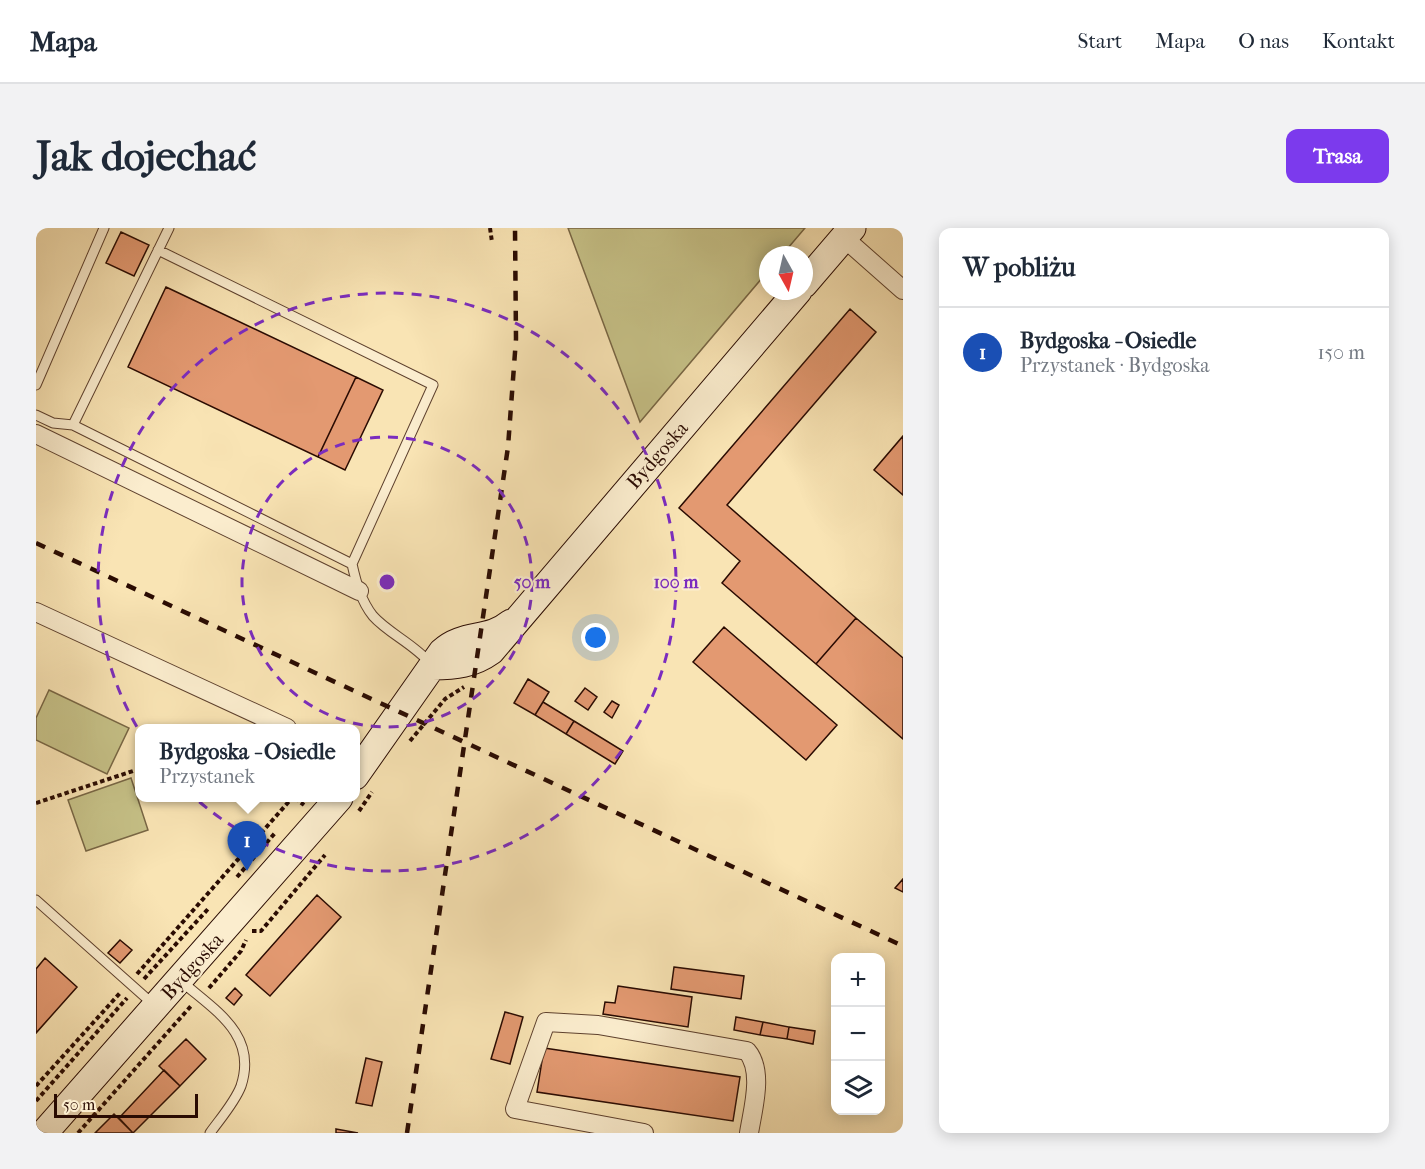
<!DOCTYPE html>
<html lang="pl">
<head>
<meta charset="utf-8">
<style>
  :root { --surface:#fff; --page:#f2f2f3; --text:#1f2937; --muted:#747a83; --line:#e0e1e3; --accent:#7c3aed }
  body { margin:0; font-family:"IM FELL French Canon",serif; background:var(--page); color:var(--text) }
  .controls { position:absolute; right:18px; bottom:18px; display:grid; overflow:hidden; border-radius:12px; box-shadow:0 3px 15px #0003 }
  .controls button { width:54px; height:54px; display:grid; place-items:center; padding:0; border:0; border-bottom:2px solid var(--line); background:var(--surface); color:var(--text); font:30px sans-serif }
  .compass { position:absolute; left:723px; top:18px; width:54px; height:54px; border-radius:50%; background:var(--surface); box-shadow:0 3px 15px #0003; rotate:172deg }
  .scale { position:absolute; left:18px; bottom:15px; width:144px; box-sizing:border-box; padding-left:6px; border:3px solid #2a0b02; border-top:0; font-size:16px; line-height:21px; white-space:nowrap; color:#2a0b02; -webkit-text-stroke:4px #fbedce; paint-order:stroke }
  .you { position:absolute; left:560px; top:410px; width:21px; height:21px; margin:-15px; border:4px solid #fff; border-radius:50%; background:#1a73e8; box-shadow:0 0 0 9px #1a73e833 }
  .badge { display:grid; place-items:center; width:39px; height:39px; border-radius:50%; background:var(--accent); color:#fff; font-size:20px; font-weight:700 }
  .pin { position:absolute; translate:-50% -50px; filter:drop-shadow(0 2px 3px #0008) }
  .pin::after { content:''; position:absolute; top:32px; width:21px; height:18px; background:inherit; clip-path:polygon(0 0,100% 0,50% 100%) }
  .popup { position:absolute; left:99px; top:496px; width:225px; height:78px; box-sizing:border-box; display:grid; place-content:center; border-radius:12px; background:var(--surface); filter:drop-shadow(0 2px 4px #0005); font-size:20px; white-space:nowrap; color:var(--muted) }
  .popup b { font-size:22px; color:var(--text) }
  .popup::after { content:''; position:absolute; left:50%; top:100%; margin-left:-12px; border:12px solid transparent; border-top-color:var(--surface) }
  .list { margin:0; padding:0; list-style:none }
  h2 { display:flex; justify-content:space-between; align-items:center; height:78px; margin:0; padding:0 24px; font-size:26px }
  h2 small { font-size:20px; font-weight:400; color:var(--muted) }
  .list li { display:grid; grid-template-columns:39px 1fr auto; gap:18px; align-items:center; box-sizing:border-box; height:90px; padding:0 24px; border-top:2px solid var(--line) }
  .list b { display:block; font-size:22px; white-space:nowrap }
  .list p { margin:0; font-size:20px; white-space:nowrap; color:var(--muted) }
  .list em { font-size:20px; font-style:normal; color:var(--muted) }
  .icon { flex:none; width:33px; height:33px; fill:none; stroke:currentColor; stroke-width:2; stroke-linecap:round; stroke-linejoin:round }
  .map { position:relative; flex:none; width:867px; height:905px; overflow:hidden; border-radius:12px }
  header { display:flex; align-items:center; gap:36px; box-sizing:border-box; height:84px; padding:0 30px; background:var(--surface); border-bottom:2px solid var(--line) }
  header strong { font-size:28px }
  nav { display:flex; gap:33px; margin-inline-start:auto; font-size:21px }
  .intro { display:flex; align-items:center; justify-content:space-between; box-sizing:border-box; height:144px; padding:0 36px }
  h1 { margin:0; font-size:42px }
  .button { padding:15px 27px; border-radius:12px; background:var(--accent); color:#fff; font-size:21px; font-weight:700 }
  main { display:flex; gap:36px; padding:0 36px }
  aside { flex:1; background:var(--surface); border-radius:12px; box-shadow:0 3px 15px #0003 }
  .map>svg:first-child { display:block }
</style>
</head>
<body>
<header>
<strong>Mapa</strong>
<nav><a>Start</a><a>Mapa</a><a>O nas</a><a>Kontakt</a></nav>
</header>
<div class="intro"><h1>Jak dojechać</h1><a class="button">Trasa</a></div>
<main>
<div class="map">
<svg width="867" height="905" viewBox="0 0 867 905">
  <rect width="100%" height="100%" fill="#f9e4b4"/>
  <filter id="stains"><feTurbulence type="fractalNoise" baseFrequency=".00333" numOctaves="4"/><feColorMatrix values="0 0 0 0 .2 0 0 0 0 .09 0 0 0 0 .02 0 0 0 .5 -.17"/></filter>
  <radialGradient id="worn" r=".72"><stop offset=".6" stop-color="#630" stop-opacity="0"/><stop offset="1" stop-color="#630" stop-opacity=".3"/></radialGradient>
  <path fill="#c6c187" stroke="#786644" stroke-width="1.5" d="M 532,0 L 769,0 L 746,27 L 732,27 L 732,43 L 604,194 Z
    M 13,462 L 93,500 L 71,546 L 0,512 L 0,490 Z
    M 95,550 L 112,602 L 50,623 L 32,572 Z"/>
  <path fill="#e39971" stroke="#2a0b02" stroke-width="1.5" d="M 85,4 L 113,17 L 98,48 L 70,35 Z
    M 130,59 L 320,149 L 282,229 L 92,139 Z
    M 814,81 L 840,104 L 691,277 L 820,390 L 780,436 L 686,355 L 704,333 L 643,280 Z
    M 320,149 L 347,162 L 309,242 L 282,229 Z
    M 867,208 L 867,267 L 838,242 Z
    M 820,390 L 867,430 L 867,511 L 780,436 Z
    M 688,399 L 801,497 L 770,532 L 657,434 Z
    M 492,451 L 513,464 L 499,487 L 478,475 Z
    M 549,460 L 561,469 L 552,482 L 539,473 Z
    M 576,473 L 583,477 L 576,490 L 568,484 Z
    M 507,474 L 538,493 L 530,506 L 499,487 Z
    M 538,493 L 587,523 L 579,536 L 530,506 Z
    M 867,651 L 867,664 L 859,660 Z
    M 281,667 L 305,689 L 234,768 L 210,747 Z
    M 84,712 L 96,722 L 84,735 L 72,725 Z
    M 9,730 L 41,759 L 0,805 L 0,741 Z
    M 638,739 L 708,748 L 705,771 L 635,761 Z
    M 582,758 L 656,769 L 652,799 L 567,786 L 569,774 L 579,775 Z
    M 199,760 L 206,767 L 198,777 L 190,770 Z
    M 469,784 L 487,789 L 474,836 L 455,831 Z
    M 700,789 L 727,794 L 724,807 L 698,802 Z
    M 727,794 L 753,799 L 751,811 L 724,807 Z
    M 753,799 L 779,803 L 777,816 L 751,811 Z
    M 150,811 L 170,831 L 144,858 L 123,838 Z
    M 508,820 L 704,849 L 697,893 L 501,864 Z
    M 330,830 L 346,834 L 336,878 L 320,875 Z
    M 128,842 L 144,858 L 97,905 L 83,890 Z
    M 78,886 L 97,905 L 59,905 Z
    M 300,901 L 322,905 L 300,905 Z"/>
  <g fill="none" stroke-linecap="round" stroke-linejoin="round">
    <defs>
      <path id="lane" d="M 133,0 L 37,197 L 316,336 C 320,354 325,373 337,388 C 352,405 378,416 395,436
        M 122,22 L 397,157 L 316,336
        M 0,157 L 68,0
        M 0,187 L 17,195 L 37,197
        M 0,672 L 118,777
        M 145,753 C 178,782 222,806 205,858 C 199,874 184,891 174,905"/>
      <path id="street" d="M 807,9 L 867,62
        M 0,206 L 323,363
        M 0,384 L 251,500
        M 608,905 L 479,881 L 510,794 L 562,797 L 711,823 C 728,843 717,880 713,905"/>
      <path id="secondary" d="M 768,56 L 816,0
        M 397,438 C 419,438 437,436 455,423 L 762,63
        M 319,548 L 406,424 C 428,404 452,414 475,395
        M 8,905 L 303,570"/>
    </defs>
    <use href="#lane" stroke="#5e412e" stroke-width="11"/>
    <use href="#street" stroke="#5e412e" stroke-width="20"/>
    <use href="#secondary" stroke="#2a0b02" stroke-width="29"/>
    <path stroke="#2a0b02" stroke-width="4" stroke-dasharray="4.5 3" stroke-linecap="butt" d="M 454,0 L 456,14
      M 374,513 L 409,471 L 428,459
      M 259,570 L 268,577
      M 0,575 L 103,541
      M 323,583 L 336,564
      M 201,649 L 239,605
      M 216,703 L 225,703 L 289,627
      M 101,746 L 256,570
      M 108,751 L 172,681
      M 173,760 L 205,723 L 210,712
      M 0,858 L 84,765
      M 0,873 L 91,770
      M 42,905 L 155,778"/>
    <use href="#lane" stroke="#fbedce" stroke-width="9"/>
    <use href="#street" stroke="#fbedce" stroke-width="18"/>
    <use href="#secondary" stroke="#fbedce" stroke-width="27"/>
    <path stroke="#2a0b02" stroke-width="4.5" stroke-dasharray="10 10" stroke-linecap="butt" d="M 0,315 L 867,718
      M 371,905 L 472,219 L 480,111 L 479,0"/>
  </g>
  <g fill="none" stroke="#7b2cbf" stroke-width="3" stroke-dasharray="10 8">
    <circle cx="351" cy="354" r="145"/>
    <circle cx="351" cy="354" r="289"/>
  </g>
  <g text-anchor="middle" stroke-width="4.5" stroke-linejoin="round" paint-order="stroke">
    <g font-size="20" fill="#2a0b02" stroke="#fbedce">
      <text transform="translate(621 227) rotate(-49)" y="7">Bydgoska</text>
      <text transform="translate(156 738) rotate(-48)" y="7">Bydgoska</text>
    </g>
  </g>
  <circle cx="351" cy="354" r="9" fill="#7b2cbf" stroke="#fbedce" stroke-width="3"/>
  <g font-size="18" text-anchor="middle" font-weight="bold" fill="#7b2cbf" stroke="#fbedce" stroke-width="4.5" stroke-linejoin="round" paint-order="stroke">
    <text x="496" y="360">50 m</text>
    <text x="640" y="360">100 m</text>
  </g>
  <rect width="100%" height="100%" filter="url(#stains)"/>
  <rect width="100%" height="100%" fill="url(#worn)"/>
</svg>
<div class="controls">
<button>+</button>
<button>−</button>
<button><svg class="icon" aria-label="layers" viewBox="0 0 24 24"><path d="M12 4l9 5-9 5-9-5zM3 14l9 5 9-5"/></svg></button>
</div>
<svg class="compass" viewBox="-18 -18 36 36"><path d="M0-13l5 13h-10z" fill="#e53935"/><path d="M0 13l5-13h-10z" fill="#747a83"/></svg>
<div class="scale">50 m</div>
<div class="you"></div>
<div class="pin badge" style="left:211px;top:643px;background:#1a4fb4">1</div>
<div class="popup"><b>Bydgoska - Osiedle</b>Przystanek</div>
</div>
<aside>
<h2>W pobliżu<small></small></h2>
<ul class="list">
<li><span class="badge" style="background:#1a4fb4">1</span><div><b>Bydgoska - Osiedle</b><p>Przystanek · Bydgoska</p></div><em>150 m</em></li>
</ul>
</aside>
</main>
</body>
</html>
